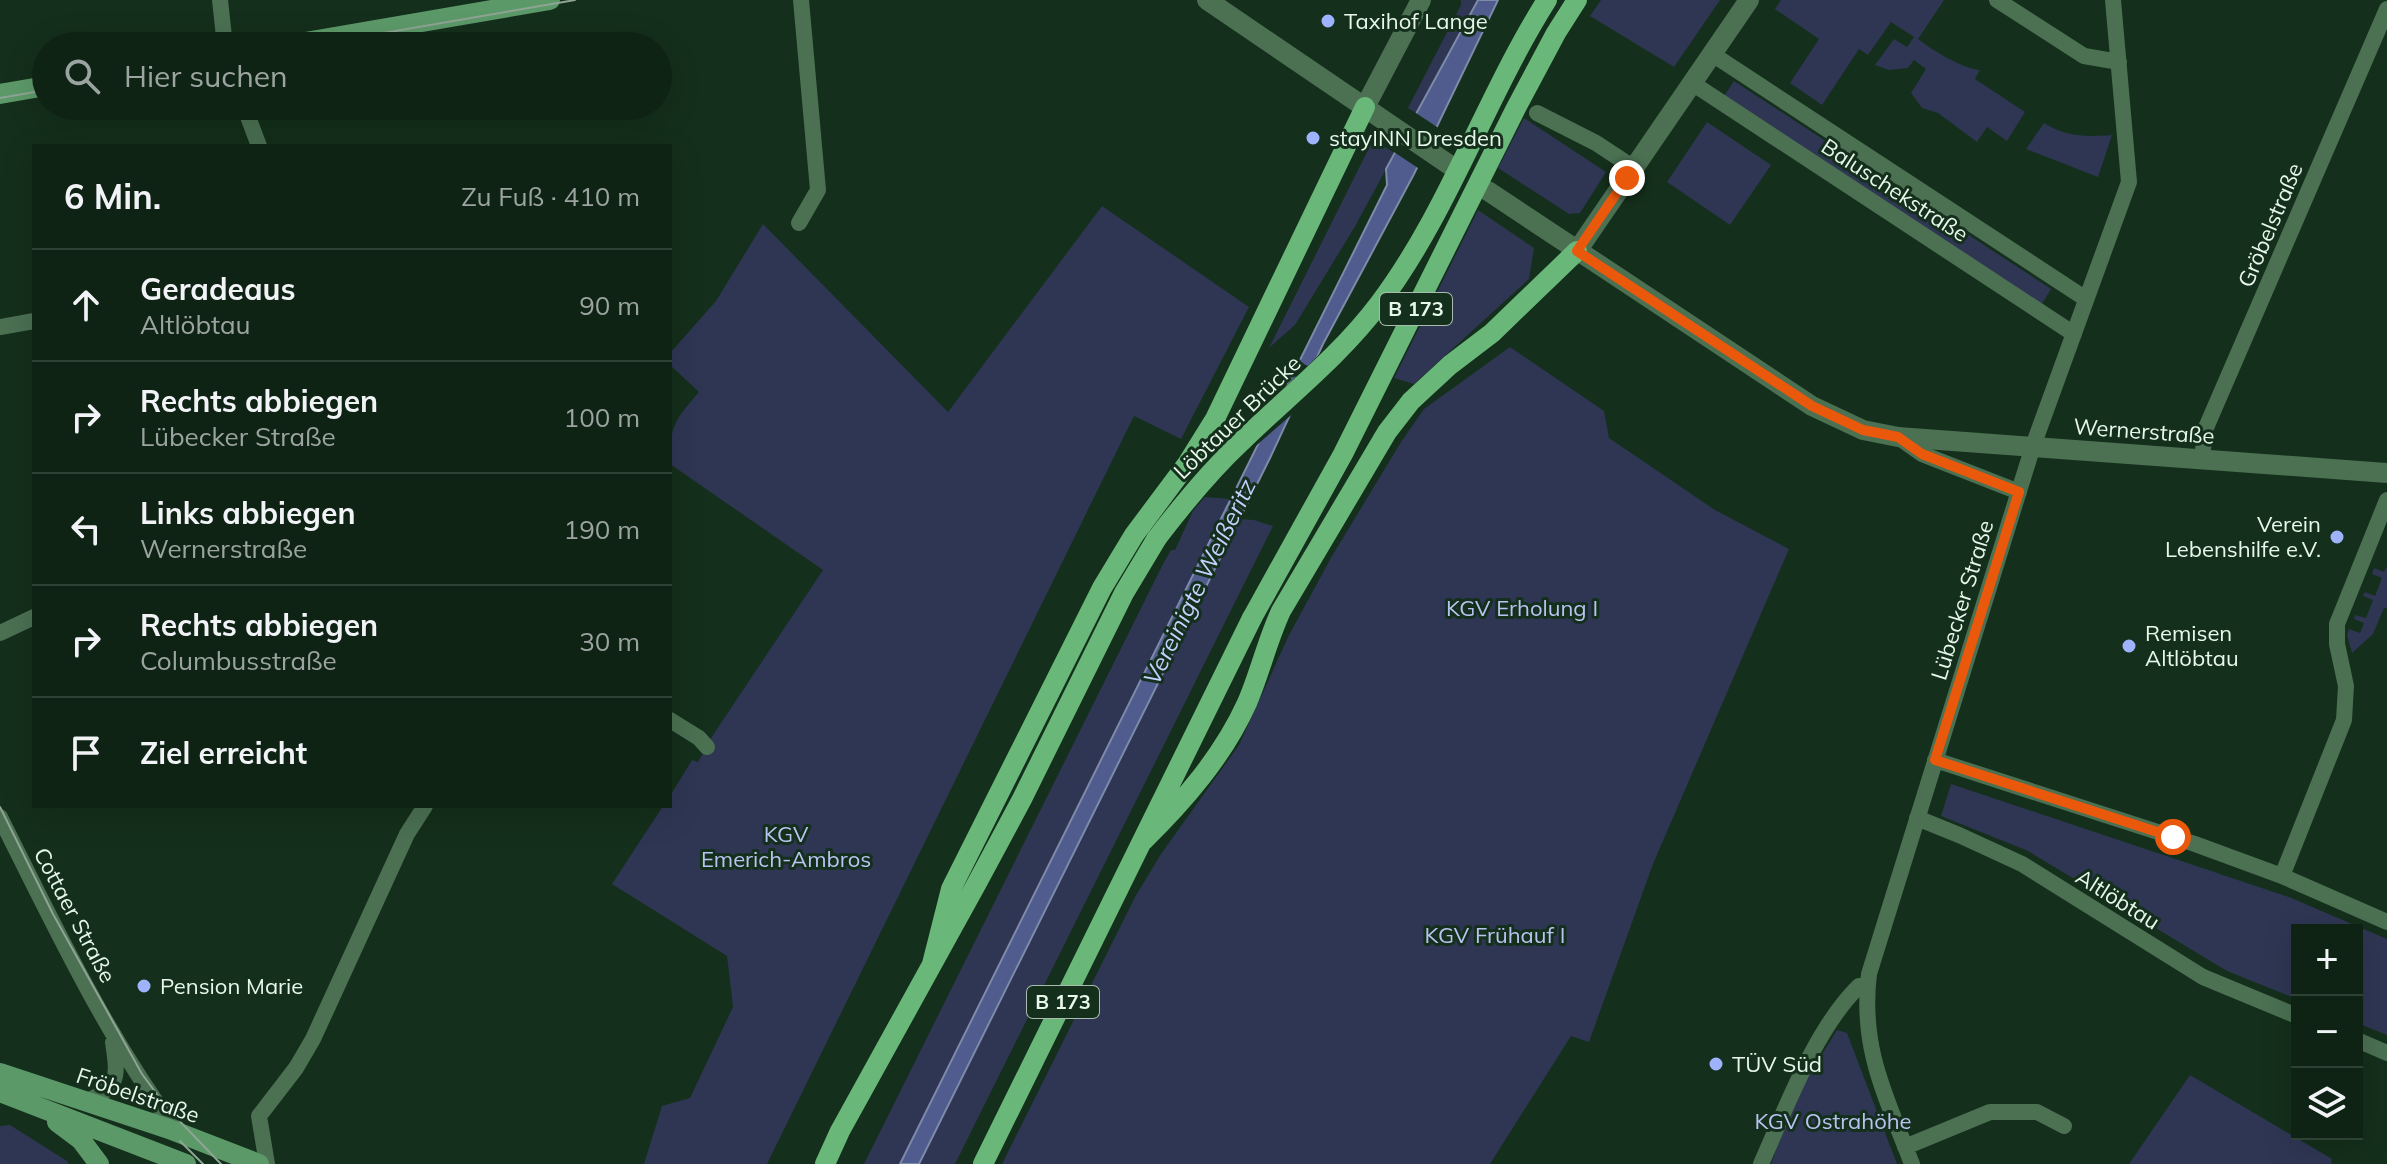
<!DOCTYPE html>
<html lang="de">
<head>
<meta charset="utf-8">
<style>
  :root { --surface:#0f2314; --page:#1d2f22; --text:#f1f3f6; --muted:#9ba4a0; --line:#2f4034 }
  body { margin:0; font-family:Mulish,sans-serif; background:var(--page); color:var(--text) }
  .controls { position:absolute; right:24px; bottom:24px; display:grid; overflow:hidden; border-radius:0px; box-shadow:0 8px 32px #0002 }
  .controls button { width:72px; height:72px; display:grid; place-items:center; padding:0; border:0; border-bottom:2px solid var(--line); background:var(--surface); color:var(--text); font:40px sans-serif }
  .stop { position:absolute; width:24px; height:24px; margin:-18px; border:6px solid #ea580c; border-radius:50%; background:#fff }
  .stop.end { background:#ea580c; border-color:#fff; box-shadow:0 2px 8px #0008 }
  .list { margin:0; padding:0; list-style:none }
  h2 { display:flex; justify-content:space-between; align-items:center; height:104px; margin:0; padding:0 32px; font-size:34px }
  h2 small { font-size:26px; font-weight:400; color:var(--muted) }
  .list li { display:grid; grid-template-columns:52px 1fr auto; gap:24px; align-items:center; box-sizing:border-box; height:112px; padding:0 32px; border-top:2px solid var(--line) }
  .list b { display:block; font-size:30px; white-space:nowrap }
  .list p { margin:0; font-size:26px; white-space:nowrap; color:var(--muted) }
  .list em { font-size:26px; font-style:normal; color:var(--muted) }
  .icon { flex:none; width:44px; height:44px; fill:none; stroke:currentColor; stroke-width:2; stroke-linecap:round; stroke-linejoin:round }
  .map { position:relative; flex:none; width:2387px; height:1164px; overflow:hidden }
  .search { position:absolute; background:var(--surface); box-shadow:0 8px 32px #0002; left:32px; top:32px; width:640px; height:88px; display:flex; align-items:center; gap:20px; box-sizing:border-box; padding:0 28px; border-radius:44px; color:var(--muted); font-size:30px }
  .panel { position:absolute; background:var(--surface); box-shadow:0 8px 32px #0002; left:32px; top:144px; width:640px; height:664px; border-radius:0px }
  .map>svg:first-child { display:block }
</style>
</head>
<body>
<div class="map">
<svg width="2387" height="1164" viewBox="0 0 2387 1164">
  <rect width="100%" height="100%" fill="#142f1b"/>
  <path fill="#2e3653" d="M 1461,0 L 1477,0 L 1416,113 L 1408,108 L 1461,5 Z
    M 1601,0 L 1720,0 L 1674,67 L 1590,16 Z
    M 1781,0 L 1944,0 L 1918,39 C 1934,51 1961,68 1980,70 L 1975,79 L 2025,112 L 2007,141 L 1987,127 L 1977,142 L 1938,113 L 1922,108 L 1911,93 L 1926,69 L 1914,60 L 1908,68 L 1889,70 L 1875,65 L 1894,39 L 1907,47 L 1914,37 L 1891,22 L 1868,55 L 1859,49 L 1822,105 L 1790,83 L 1819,39 L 1775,9 Z
    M 1734,81 L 2051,289 L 2042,304 L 1724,96 Z
    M 1524,118 L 1606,172 L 1580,213 L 1569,214 L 1498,168 Z
    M 1707,122 L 1771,165 L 1730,225 L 1667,182 Z
    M 2044,123 C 2066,137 2086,137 2112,135 L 2098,177 L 2026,149 Z
    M 1373,140 L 1395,153 L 1354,228 L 1295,325 L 1269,348 Z
    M 1102,206 L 1249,307 L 1181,439 L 1134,416 L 767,1164 L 644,1164 L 662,1106 L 690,1098 L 733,1007 L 727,956 L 612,884 L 663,806 L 670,806 L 670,796 L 692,760 L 698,762 L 711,738 L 823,570 L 670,464 C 670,425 674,421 699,392 L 670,365 L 670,353 L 716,301 L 763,224 L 948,412 Z
    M 1478,210 L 1534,248 L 1529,279 L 1414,384 L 1394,378 Z
    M 1510,347 L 1604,411 L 1609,438 L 1715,510 L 1789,549 L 1653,864 L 1589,1042 L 1571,1036 L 1490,1164 L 1002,1164 L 1135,897 L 1161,854 L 1239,745 L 1289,635 L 1332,556 L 1401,442 L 1424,409 Z
    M 1205,497 L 1231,499 L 900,1164 L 864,1164 L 1164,562 L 1171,550 L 1175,550 L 1193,511 Z
    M 1240,519 L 1254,520 L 1273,526 L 955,1164 L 919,1164 Z
    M 2387,566 L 2387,608 L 2384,608 L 2373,634 L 2352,653 L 2347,635 L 2349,629 L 2360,633 L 2364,623 L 2354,619 L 2355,615 L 2366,618 L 2373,600 L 2363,596 L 2365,592 L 2375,596 L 2382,578 L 2372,574 L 2374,568 L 2384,572 Z
    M 1951,784 L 2289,897 L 2387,939 L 2387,1035 L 2357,1023 L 2357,930 L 2297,930 L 2297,999 L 2227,971 L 2028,851 L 1941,816 Z
    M 1837,1030 L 1847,1033 L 1897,1164 L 1771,1164 L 1795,1098 Z
    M 2190,1075 L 2332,1159 L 2331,1164 L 2129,1164 Z
    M 10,1125 L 67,1161 L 69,1164 L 0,1164 L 0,1126 Z"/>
  <path fill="#4f5c8d" stroke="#7d8aa9" stroke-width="2" d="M 1478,0 L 1498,0 L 1414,174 L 1323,344 L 1270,458 L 919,1164 L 900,1164 L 1387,185 L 1386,169 Z"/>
  <path fill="#142f1b" d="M 1413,111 L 1440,129 L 1421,170 L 1391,150 Z
    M 1326,347 L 1297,410 L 1250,451 L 1277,394 L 1296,377 L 1288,372 L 1294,359 L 1308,366 Z"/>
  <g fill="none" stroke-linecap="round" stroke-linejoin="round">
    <path stroke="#4b7052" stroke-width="16" d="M 220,0 L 225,46
      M 1997,0 L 2084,56 L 2119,62
      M 1712,54 L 2086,299
      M 1692,83 L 2074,334
      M 244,106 L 259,146
      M 1537,113 L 1596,143 L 1634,168
      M 799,223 L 818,190 L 801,0
      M 0,327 L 34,321
      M 1898,437 L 1922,454 L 2019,492
      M 2202,460 L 2205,430 L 2387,9
      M 0,633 L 34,617
      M 670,720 L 699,738 L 707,747
      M 1935,760 L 2195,844 L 2282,876 L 2387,922
      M 0,817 C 54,925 106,1036 178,1133
      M 1917,818 L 1959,835 L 2022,864 L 2203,977 L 2297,1016
      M 2282,876 L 2344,720 L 2346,686 L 2337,644 L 2337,624 L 2387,500
      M 2357,1040 L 2387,1053
      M 85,1102 C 120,1087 118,1077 113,1042
      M 1905,1147 L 1990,1112 L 2037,1112 L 2064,1126
      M 267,1164 L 259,1116 L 296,1068 L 313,1039 L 407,834 L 425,806
      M 1761,1164 C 1786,1108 1815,1029 1859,986 L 1867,986
      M 1912,1164 C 1886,1096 1860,1049 1869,974 L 2033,446 L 2129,182 L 2113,0"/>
    <path stroke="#4b7052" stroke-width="20" d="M 1207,0 L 1451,166
      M 1365,107 L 1421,0
      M 1488,191 L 1812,406 L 1863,430 L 1898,437 L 2387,473
      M 1577,251 L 1749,0"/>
    <path stroke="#5c9969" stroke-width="20" d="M 282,46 L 550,0
      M 0,94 L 46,86
      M 0,1073 L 169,1129 L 259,1164
      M 0,1092 L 186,1164
      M 57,1122 L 81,1140 L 99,1164"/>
    <path stroke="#69b87a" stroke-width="20" d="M 1143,841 C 1184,801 1223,756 1247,703 C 1260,673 1267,641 1281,611 L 1387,432 L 1411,401 L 1450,365 L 1492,333 L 1577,251
      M 932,964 L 951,889 L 1102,588 L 1134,535 L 1187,464 L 1215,419 L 1365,107
      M 825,1164 L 840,1131 L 977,883 L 1022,799 L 1124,593 L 1157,538
      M 983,1164 L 1252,618"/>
    <path stroke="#8fa494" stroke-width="2" d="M 259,46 L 321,35
      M 308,46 L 575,0
      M 0,98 L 46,90
      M 0,807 L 53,914 L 142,1074 L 167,1108 L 221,1164
      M 180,1141 L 203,1164"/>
    <path stroke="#69b87a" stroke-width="20" d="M 1157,538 C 1183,504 1210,471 1241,442 C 1288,396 1339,357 1379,304 C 1449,211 1485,98 1547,0
      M 1252,618 L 1343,454 L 1515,110 L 1556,33 L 1577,0"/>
  </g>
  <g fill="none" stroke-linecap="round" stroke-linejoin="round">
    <path stroke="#ea580c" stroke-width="10" d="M 1627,178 L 1577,251 L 1812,406 L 1863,430 L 1898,437 L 1922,454 L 2019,492 L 1935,760 L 2173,837"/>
  </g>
  <g fill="#9fb3fd" stroke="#142f1b" stroke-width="3">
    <circle cx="1328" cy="21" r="8"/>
    <circle cx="1313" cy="138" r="8"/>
    <circle cx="2337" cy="537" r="8"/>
    <circle cx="2129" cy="646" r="8"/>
    <circle cx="144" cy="986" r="8"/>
    <circle cx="1716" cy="1064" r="8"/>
  </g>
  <g text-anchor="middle" stroke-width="6" stroke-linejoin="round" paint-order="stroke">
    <g fill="#142f1b" stroke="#a8bbac" stroke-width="2">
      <rect x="1380" y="293" width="72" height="32" rx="6"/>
      <rect x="1027" y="986" width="72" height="32" rx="6"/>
    </g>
    <g font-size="20" font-weight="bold" fill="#e7f7ea">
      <text x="1416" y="316">B 173</text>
      <text x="1063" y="1009">B 173</text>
    </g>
    <g font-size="22" fill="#e7f7ea" stroke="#142f1b" text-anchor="start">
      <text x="1344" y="29">Taxihof Lange</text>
      <text x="1329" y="146">stayINN Dresden</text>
      <text x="2321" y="532" text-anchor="end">Verein<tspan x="2321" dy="25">Lebenshilfe e.V.</tspan></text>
      <text x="2145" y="641">Remisen<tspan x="2145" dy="25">Altlöbtau</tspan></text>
      <text x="160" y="994">Pension Marie</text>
      <text x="1732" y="1072">TÜV Süd</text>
    </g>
    <g font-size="22" fill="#e7f7ea" stroke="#142f1b">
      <text transform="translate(1895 190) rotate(33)" y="8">Baluschekstraße</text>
      <text transform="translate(2270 225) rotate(-67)" y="8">Gröbelstraße</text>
      <text transform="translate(1237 417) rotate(-44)" y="8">Löbtauer Brücke</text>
      <text transform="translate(2144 431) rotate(4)" y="8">Wernerstraße</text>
      <text transform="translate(1962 600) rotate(-73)" y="8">Lübecker Straße</text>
      <text transform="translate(2118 899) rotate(32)" y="8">Altlöbtau</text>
      <text transform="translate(75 915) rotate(62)" y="8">Cottaer Straße</text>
      <text transform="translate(138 1095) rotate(19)" y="8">Fröbelstraße</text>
    </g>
    <g font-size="22" fill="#b7c4f2" stroke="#142f1b">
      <text x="1522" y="616">KGV Erholung I</text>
      <text x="786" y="842">KGV<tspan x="786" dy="25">Emerich-Ambros</tspan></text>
      <text x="1495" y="943">KGV Frühauf I</text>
      <text x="1833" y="1129">KGV Ostrahöhe</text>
    </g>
    <g font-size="24" font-style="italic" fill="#c3d1ff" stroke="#142f1b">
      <text transform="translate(1200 582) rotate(-64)" y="8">Vereinigte Weißeritz</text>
    </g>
  </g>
</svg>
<div class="controls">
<button>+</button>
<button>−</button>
<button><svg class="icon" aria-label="layers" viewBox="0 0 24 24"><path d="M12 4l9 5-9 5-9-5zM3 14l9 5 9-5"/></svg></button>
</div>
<div class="stop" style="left:2173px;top:837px"></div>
<div class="stop end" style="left:1627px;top:178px"></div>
<div class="search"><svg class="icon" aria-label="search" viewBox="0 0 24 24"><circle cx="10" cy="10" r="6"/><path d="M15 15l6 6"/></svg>Hier suchen</div>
<section class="panel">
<h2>6 Min.<small>Zu Fuß · 410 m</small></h2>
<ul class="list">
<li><svg class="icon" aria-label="ahead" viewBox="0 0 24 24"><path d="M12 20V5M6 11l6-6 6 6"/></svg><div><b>Geradeaus</b><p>Altlöbtau</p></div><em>90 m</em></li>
<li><svg class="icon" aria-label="right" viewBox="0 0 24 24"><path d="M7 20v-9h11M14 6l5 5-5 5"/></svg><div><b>Rechts abbiegen</b><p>Lübecker Straße</p></div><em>100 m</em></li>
<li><svg class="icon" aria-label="left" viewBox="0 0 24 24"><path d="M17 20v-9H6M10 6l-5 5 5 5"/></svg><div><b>Links abbiegen</b><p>Wernerstraße</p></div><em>190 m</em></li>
<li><svg class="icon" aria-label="right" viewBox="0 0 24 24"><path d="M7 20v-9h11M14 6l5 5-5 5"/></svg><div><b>Rechts abbiegen</b><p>Columbusstraße</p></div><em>30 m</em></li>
<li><svg class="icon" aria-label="arrive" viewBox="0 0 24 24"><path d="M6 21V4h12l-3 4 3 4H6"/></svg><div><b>Ziel erreicht</b></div></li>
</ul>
</section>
</div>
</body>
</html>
